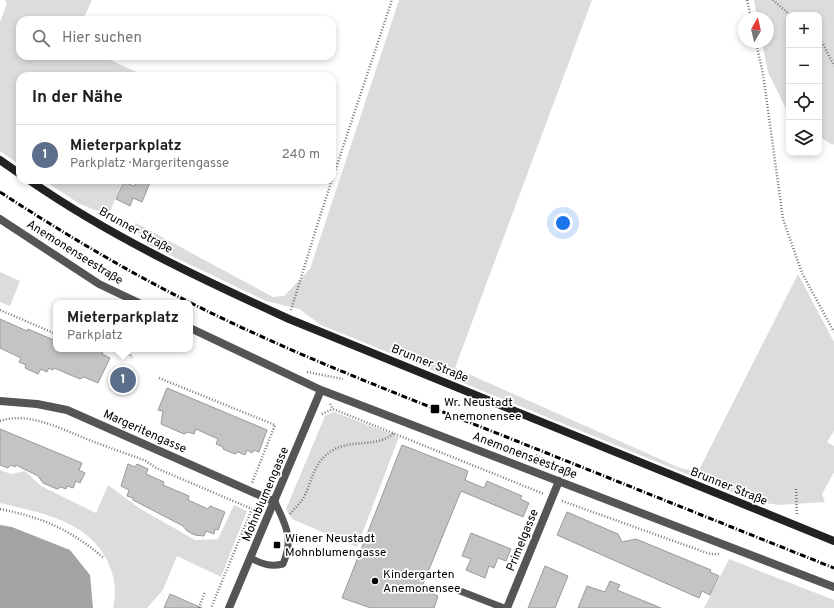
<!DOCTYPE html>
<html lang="de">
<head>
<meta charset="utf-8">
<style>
  :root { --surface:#fff; --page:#f2f2f2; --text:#202124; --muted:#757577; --line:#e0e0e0; --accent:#db2777 }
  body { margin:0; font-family:Overpass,sans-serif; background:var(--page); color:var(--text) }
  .controls { position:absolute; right:12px; top:12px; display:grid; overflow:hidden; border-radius:8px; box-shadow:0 2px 6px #0003 }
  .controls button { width:36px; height:36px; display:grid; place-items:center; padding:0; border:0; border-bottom:1px solid var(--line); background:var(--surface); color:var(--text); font:20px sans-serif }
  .compass { position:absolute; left:738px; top:12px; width:36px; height:36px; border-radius:50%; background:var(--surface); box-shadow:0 2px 6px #0003; rotate:8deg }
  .you { position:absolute; left:563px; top:223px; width:14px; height:14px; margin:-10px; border:3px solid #fff; border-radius:50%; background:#1a73e8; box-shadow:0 0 0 6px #1a73e833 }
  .badge { display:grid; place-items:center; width:26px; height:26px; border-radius:50%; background:var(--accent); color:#fff; font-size:13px; font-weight:700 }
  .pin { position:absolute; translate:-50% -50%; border:2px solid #fff; box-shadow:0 1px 4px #0006 }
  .popup { position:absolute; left:53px; top:300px; width:140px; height:52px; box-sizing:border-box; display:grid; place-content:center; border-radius:8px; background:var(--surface); filter:drop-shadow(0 1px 3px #0005); font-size:13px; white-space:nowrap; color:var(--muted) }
  .popup b { font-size:15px; color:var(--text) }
  .popup::after { content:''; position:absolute; left:50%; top:100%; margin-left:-8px; border:8px solid transparent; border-top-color:var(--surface) }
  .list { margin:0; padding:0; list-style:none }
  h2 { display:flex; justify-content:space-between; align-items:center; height:52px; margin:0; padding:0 16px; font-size:17px }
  h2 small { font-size:13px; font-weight:400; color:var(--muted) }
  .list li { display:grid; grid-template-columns:26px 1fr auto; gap:12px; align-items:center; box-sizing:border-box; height:60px; padding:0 16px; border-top:1px solid var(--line) }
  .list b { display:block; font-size:15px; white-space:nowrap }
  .list p { margin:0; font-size:13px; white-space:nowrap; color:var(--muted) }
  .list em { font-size:13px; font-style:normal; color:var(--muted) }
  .icon { flex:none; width:22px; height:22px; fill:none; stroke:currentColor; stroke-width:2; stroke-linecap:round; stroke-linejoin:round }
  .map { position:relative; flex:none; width:834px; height:608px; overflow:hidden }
  .search { position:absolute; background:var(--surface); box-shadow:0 2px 6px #0003; left:16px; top:16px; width:320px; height:44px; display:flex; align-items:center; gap:10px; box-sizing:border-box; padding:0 14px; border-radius:12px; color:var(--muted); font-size:15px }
  .panel { position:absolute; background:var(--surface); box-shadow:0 2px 6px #0003; left:16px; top:72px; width:320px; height:112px; border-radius:12px }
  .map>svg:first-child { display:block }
</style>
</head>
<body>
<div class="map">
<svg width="834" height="608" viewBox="0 0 834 608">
  <rect width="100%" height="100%" fill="#fff"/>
  <path fill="#dcdcdc" d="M 5,0 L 92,0 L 83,20 L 20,20 L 20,56 L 102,56 L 145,76 L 20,76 L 20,165 L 0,151 L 0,22 L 7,3 Z
    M 399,0 L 592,0 L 455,368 L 680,468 L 698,472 L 798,274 L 834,342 L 834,431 L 827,442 L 834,446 L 834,472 L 822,494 L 825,502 L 779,505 L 753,501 L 321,325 L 299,309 L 266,301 L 149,245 L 134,229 L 136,223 L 273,297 L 284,296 L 310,269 Z
    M 754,0 L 834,0 L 834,144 L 832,145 L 819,136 L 819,15 L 789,15 L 789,115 L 768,72 L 762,42 L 768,42 L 768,18 L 757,18 Z
    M 43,180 L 124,180 L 108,215 L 80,204 Z
    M 0,272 L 20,281 L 10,306 L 0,302 Z
    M 334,412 L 399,437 L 357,547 L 292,519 L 286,509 L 325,416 Z
    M 0,470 L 11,474 L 25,471 L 41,486 L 96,513 L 108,485 L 139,508 L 195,540 L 218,539 L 234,505 L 247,511 L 221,577 L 177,556 L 163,590 L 147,608 L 113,608 C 121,575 103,542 73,526 C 51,514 25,509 0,503 Z
    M 729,559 L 834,600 L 834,608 L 704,608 Z"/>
  <path fill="#a3a3a3" d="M 0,525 L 12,527 L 70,550 L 90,575 L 93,608 L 0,608 Z"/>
  <path fill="#c4c4c4" stroke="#999" d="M 137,180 L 151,180 L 142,202 L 133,198 L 130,206 L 116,199 L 124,182 L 134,186 Z
    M 0,319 L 27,331 L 28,329 L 56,341 L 56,349 L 104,349 L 102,354 L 110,358 L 98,383 L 84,377 L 80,379 L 54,368 L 53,370 L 49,368 L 47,372 L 41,369 L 38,374 L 25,368 L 26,365 L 19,362 L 21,358 L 0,348 Z
    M 167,388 L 267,430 L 259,452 L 254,450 L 252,453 L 247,450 L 245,455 L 238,452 L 235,454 L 223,449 L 223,447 L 216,444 L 218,439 L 196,429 L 194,434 L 188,432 L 184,434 L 161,424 L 163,411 L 158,410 Z
    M 0,429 L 82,463 L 79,470 L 85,473 L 80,483 L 76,481 L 73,488 L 67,486 L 66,489 L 61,487 L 57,489 L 43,483 L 38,476 L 16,465 L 15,467 L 11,465 L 8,468 L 0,465 Z
    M 402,445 L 468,471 L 465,480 L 484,488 L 487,481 L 522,496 L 520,499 L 529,503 L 523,517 L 461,491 L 421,589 L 438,596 L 434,608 L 371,608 L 342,598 Z
    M 128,464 L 135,467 L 137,464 L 148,469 L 146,474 L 164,482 L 163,485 L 189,496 L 188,500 L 208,509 L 210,506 L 225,512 L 218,530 L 215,529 L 214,534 L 206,531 L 204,536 L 195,535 L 187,531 L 183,526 L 133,500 L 133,498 L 127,496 L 129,490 L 121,486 Z
    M 567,512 L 618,534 L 622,542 L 636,539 L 711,570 L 710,572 L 719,576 L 710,595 L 702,591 L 699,598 L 557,535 Z
    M 471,533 L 511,549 L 506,561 L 498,558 L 494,568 L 489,566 L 485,578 L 466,570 L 471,559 L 462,556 Z
    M 545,566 L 568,576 L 555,608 L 528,608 Z
    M 610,581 L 620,585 L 617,590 L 661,608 L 578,608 L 587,586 L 605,592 Z
    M 170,594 L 202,608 L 164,608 Z"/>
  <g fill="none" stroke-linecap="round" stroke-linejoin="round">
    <path stroke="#777" stroke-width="2.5" stroke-dasharray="1 2" stroke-linecap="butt" d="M 747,0 L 751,18
      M 773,0 L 790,15
      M 819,40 L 823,44 L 834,66
      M 756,42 L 763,74 L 783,219 L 802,273 L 834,332
      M 0,310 L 56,334
      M 291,310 L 321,213 L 392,0
      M 117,349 L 130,354 L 132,358
      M 307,372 L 343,379
      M 159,378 L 275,425 L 252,483
      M 330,404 L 333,409 L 544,494
      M 322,414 L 333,409
      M 0,421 C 32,410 70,434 100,444 C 115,450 131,455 146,461 L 156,468 L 252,509 L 211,608
      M 536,455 L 562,471
      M 796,489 L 797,515
      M 562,501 L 710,554 L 719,554
      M 0,509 C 44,518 69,529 104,558
      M 290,514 C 295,508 300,504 304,497 C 314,477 313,461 335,449 C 354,439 377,448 394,433
      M 199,608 L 205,592"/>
    <path stroke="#555" stroke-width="7" d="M 251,558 C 262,564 270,567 283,564 C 294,538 286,526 275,502
      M 455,589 L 504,608"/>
    <path stroke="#555" stroke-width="8" d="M 0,219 L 99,284 L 139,303
      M 190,328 L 321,390 L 834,587
      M 0,401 L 37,404 L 67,410 L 275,502
      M 229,608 L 321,390
      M 507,608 L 559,481"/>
    <path stroke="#222" stroke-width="8" d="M 0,160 L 20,174
      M 29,180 C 110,236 199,278 289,319 L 834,541"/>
    <path stroke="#000" stroke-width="3" stroke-dasharray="6 2 1 2" stroke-linecap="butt" d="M 0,192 C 63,233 128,272 195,305 C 295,355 400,395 504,436 C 614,480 724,524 834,568"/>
  </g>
  <g fill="#000" stroke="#fff" stroke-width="1.5">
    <rect x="430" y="404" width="10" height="10" rx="2"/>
    <rect x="273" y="541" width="8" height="8" rx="2"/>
    <circle cx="375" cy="581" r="4"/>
  </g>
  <g text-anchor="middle" stroke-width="3.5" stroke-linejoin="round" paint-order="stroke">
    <g font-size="12" fill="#000" stroke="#fff">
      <text transform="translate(136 230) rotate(29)" y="4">Brunner Straße</text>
      <text transform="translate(75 252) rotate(32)" y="4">Anemonenseestraße</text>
      <text transform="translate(430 363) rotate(22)" y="4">Brunner Straße</text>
      <text transform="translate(145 431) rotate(24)" y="4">Margeritengasse</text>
      <text transform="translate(525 455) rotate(21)" y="4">Anemonenseestraße</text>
      <text transform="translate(729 486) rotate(22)" y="4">Brunner Straße</text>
      <text transform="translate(265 494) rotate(-67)" y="4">Mohnblumengasse</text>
      <text transform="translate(522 540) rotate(-68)" y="4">Primelgasse</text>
    </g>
    <g font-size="12" fill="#000" stroke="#fff" text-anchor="start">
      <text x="444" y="406">Wr. Neustadt<tspan x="444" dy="14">Anemonensee</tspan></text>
      <text x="285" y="542">Wiener Neustadt<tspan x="285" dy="14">Mohnblumengasse</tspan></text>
      <text x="383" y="578">Kindergarten<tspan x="383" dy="14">Anemonensee</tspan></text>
    </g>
  </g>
</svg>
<div class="controls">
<button>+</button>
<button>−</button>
<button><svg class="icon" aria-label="locate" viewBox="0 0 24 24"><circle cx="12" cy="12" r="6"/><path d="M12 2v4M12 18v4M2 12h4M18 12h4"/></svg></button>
<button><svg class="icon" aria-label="layers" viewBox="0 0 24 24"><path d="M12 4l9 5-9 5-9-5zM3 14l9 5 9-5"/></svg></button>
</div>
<svg class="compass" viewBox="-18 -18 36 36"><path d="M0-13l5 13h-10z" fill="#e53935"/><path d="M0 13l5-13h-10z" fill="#757577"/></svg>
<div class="you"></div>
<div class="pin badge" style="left:123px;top:380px;background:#5c6f8a">1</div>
<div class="popup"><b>Mieterparkplatz</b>Parkplatz</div>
<div class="search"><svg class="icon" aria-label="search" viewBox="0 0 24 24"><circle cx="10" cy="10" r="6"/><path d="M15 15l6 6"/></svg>Hier suchen</div>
<section class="panel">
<h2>In der Nähe<small></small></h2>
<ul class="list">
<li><span class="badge" style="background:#5c6f8a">1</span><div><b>Mieterparkplatz</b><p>Parkplatz · Margeritengasse</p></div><em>240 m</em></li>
</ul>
</section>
</div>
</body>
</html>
